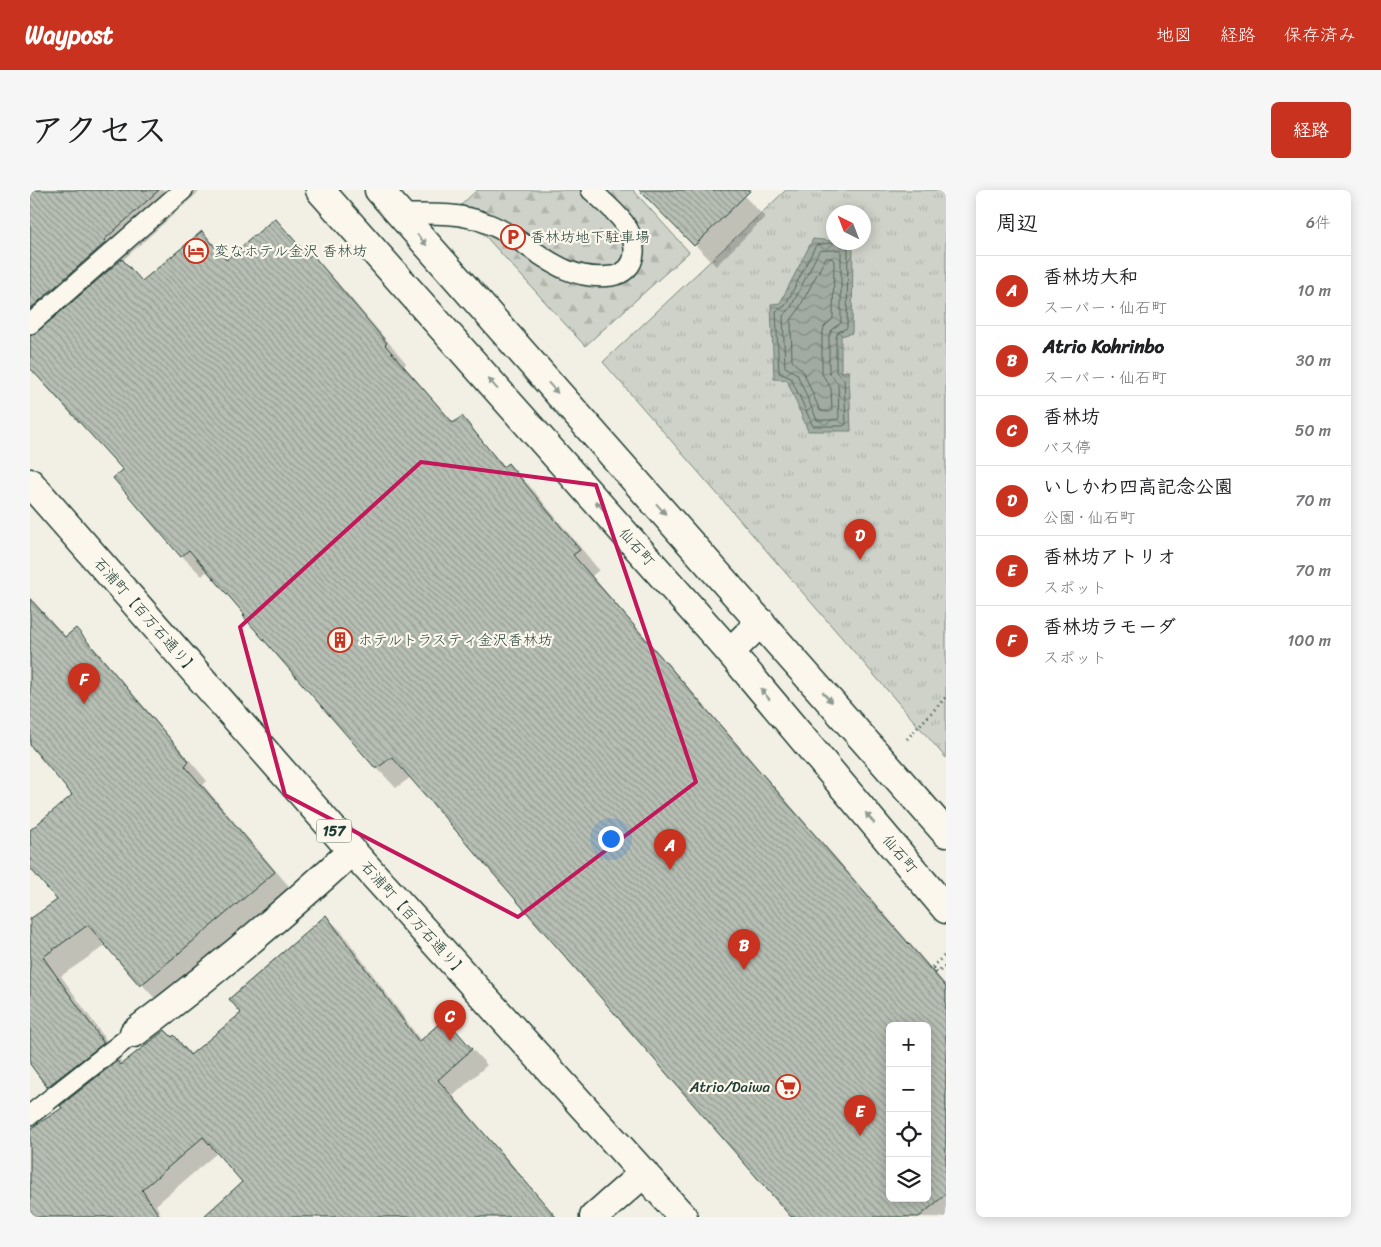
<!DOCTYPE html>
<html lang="ja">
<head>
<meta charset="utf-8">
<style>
  :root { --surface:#fff; --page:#f6f6f6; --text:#202124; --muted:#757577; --line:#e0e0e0; --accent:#c8321e }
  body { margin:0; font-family:Sriracha,"Klee One",sans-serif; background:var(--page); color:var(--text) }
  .controls { position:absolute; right:15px; bottom:15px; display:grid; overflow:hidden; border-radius:8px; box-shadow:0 2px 12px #0003 }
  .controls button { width:45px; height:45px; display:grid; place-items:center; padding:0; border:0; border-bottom:1px solid var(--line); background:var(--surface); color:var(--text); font:25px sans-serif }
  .compass { position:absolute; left:796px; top:15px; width:45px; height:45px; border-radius:50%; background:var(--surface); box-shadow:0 2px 12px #0003; rotate:318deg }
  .you { position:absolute; left:580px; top:648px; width:18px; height:18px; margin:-12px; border:4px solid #fff; border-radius:50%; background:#1a73e8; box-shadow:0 0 0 8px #1a73e833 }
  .badge { display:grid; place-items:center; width:32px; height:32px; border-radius:50%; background:var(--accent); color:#fff; font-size:16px; font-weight:700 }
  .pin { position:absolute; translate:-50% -41px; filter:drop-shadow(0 1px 2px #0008) }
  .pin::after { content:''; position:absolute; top:26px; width:18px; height:15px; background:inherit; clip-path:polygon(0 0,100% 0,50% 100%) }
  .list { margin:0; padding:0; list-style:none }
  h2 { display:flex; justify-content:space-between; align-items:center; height:65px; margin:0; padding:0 20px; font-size:21px }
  h2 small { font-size:16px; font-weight:400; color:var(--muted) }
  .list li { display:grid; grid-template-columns:32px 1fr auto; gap:15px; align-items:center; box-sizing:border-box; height:70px; padding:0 20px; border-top:1px solid var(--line) }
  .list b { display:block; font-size:19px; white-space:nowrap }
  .list p { margin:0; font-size:16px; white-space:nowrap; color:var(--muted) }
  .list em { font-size:16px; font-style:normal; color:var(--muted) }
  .icon { flex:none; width:28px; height:28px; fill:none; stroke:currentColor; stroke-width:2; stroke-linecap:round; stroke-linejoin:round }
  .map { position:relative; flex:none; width:916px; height:1027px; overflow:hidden; border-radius:8px }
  header { display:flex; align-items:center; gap:30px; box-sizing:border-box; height:70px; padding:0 25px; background:var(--accent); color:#fff }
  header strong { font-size:24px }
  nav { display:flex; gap:28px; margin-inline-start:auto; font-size:18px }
  .intro { display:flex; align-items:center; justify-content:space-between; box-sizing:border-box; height:120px; padding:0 30px }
  h1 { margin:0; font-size:35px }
  .button { padding:12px 22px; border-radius:8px; background:var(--accent); color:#fff; font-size:18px; font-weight:700 }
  main { display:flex; gap:30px; padding:0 30px }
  aside { flex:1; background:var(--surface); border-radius:8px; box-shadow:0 2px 12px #0003 }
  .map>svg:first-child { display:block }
</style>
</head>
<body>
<header>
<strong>Waypost</strong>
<nav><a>地図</a><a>経路</a><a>保存済み</a></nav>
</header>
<div class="intro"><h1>アクセス</h1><a class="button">経路</a></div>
<main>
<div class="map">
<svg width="916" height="1027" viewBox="0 0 916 1027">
  <defs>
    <pattern id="forest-firs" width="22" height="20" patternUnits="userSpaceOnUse" patternTransform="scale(1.25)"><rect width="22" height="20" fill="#cfd2c8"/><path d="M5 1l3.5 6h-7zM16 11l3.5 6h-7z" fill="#b1b5ac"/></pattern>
    <pattern id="park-tufts" width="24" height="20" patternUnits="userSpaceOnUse" patternTransform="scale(1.25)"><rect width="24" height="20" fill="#cfd2c8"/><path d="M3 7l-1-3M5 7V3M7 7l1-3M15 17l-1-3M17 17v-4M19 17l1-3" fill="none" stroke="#b1b5ac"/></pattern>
    <pattern id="water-waves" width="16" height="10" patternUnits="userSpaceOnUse" patternTransform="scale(1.25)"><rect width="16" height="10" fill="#a2aba1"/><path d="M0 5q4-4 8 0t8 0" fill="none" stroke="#838c84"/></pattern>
    <pattern id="building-back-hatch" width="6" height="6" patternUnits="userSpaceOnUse" patternTransform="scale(1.25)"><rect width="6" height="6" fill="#b7beb3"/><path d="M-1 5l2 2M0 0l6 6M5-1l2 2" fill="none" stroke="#949c92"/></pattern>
  </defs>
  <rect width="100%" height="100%" fill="#f2f0e5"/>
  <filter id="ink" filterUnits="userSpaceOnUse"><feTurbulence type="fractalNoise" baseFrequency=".02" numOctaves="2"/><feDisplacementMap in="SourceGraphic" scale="10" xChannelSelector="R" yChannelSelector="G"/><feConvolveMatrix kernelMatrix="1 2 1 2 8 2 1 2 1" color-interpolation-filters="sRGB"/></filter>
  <g filter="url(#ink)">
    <path fill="url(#forest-firs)" stroke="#77887e" d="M 447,0 L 603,0 L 659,62 L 555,156 L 429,17 Z"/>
    <path fill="url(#park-tufts)" stroke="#77887e" fill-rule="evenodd" d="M 756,0 L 916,0 L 916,568 L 573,172 ZM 804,22 L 834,22 L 834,52 L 804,52 Z"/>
    <path fill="url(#water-waves)" stroke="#6e7f75" d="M 783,49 L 823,53 L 822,143 L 811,146 L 811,182 L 819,181 L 821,241 L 778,241 L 757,190 L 744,189 L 741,114 L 750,113 Z"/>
    <path fill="#0003" fill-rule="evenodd" d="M 0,0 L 171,0 L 93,70 L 112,91 L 172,43 L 198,70 L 245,30 L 280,67 L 282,66 L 302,86 L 376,173 L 374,176 L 424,233 L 431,228 L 475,277 L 478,274 L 498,294 L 569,380 L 562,386 L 916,795 L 916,1027 L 762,1027 L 381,587 L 366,598 L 347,578 L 178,380 L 172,386 L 152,366 L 84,289 L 94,280 L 0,176 ZM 860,836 L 897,836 L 897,1008 L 860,1008 Z
      M 611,0 L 708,0 L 735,27 L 686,76 Z
      M 0,407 L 36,448 L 46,440 L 65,459 L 177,591 L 173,595 L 263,701 L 130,814 L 76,755 L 31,786 L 93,874 L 144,846 L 162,865 L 213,824 L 296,726 L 311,741 L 391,851 L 415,830 L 457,875 L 423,906 L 526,1027 L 175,1027 L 214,992 L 188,962 L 126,1015 L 132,1027 L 0,1027 L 0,941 L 34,919 L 35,914 L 18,897 L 0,872 L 0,730 L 29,710 L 0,676 L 0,642 L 44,605 L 0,553 Z"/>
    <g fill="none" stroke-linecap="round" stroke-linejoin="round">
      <path stroke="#536960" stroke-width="1" d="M 807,52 L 786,55 L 755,116 L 746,121 L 749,183 L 761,188 L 783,236 L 813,236 L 816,234 L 814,189 L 806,182 L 806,147 L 808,142 L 817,138 L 818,52
        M 811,60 L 811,133 L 802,139 L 799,147 L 799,182 L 808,194 L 809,228 L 807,230 L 787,230 L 767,184 L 755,177 L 753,126 L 760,119 L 789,61 Z
        M 796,68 L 802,68 L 804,71 L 803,128 L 794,137 L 792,147 L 792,184 L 801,198 L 802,220 L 799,222 L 790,221 L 773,181 L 762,171 L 761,130 L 767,122 Z"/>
    </g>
    <path fill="url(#building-back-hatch)" stroke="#1f3d34" fill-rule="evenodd" d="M 0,0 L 129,0 L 74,50 L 76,52 L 0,119 Z
      M 609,0 L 721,0 L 664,56 Z
      M 245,28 L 279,67 L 282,64 L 357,153 L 355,155 L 423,233 L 432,226 L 473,277 L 478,273 L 550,360 L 543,365 L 916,797 L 916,1004 L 889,1027 L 761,1027 L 362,567 L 346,579 L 213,426 L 215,425 L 159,360 L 151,367 L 83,288 L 93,280 L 0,178 L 0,145 L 7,142 L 92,69 L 112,91 L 172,41 L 196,70 ZM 860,836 L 897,836 L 897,1008 L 860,1008 Z
      M 0,409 L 35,447 L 46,438 L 159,571 L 155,576 L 245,682 L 110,796 L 58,735 L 13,767 L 74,853 L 17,897 L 0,874 L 0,729 L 27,710 L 0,678 L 0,640 L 42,605 L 0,555 Z
      M 296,725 L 389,852 L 415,828 L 442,859 L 408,890 L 526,1027 L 173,1027 L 212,992 L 173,947 L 112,1000 L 130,1027 L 0,1027 L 0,939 L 32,918 L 30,916 L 87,871 L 90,875 L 135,840 L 142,847 L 144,845 L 160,865 L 211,823 L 199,809 Z"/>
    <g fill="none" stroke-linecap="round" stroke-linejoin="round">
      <defs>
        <path id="service" d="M 370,24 C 399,24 429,22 456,33 C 502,50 526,93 582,86 C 594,84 603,76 604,63 C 606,36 579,17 561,0
          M 0,134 L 153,0
          M 0,925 L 104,843"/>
        <path id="minor" d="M 700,462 L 731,432
          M 104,843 C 180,786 252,725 322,661
          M 564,1027 L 614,983"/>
        <path id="tertiary" d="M 290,0 L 700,462 L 916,719
          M 349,0 L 916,643"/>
        <path id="trunk" d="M 0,293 L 322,661 L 653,1027"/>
      </defs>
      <use href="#service" stroke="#1f3d34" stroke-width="22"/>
      <use href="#minor" stroke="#1f3d34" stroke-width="31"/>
      <use href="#tertiary" stroke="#1f3d34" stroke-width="31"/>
      <use href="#trunk" stroke="#1f3d34" stroke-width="31"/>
      <path stroke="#1f3d34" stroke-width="3" stroke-dasharray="1 4" stroke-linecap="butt" d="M 877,549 L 916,507
        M 902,777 L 914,766
        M 899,779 L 902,777 L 907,783 L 916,776"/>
      <use href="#service" stroke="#fbf7ec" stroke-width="19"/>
      <use href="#minor" stroke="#fbf7ec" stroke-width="28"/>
      <use href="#tertiary" stroke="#fbf7ec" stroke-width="28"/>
      <use href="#trunk" stroke="#fbf7ec" stroke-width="28"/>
    </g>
    <defs><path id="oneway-solid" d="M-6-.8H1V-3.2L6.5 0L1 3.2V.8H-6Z" transform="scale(1.25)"/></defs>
    <g fill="#8d9a90">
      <use href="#oneway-solid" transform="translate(392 50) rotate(49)"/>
      <use href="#oneway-solid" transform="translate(463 194) rotate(-132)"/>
      <use href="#oneway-solid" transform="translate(523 198) rotate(48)"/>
      <use href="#oneway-solid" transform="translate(570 316) rotate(-132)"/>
      <use href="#oneway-solid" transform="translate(631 319) rotate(48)"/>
      <use href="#oneway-solid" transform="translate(735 504) rotate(-130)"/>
      <use href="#oneway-solid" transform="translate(797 507) rotate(49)"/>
      <use href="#oneway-solid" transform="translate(840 628) rotate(-130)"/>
    </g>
  </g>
  <path fill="none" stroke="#c2185b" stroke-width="4" stroke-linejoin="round" d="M 391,272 L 566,295 L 666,592 L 488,727 L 255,605 L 210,437 Z"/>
  <defs>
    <symbol id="parking-ring" viewBox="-11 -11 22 22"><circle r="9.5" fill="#fbf7ec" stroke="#c8321e" stroke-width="1.5"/><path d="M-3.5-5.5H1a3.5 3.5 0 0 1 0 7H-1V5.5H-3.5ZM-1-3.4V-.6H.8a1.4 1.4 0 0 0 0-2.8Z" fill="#c8321e"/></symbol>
    <symbol id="hotel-ring" viewBox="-11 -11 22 22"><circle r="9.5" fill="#fbf7ec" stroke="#c8321e" stroke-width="1.5"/><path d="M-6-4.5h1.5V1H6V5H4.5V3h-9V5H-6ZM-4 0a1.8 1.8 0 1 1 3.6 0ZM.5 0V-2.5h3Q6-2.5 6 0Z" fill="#c8321e"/></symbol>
    <symbol id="building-ring" viewBox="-11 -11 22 22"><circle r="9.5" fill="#fbf7ec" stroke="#c8321e" stroke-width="1.5"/><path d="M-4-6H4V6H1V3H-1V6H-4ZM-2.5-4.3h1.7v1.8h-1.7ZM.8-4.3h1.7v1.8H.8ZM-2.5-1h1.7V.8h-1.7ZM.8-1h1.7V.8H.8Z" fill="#c8321e"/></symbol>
    <symbol id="supermarket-ring" viewBox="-11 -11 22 22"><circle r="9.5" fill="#fbf7ec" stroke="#c8321e" stroke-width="1.5"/><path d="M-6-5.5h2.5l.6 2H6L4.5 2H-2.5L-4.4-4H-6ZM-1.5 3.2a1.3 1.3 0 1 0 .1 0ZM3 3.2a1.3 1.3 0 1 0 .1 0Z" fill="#c8321e"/></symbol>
  </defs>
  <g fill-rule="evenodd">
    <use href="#parking-ring" x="469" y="33" width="28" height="28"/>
    <use href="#hotel-ring" x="152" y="47" width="28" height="28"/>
    <use href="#building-ring" x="296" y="436" width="28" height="28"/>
    <use href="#supermarket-ring" x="744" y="883" width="28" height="28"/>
  </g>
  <g text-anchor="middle" stroke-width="4.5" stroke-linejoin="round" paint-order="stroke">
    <rect fill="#fbf7ec" stroke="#61756b" stroke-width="1" x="286.5" y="629.5" width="35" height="23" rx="4"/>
    <g font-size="14" font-weight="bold" fill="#1f3d34">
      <text x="304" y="646">157</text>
    </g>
    <g font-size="15" fill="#1f3d34" stroke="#fbf7ec" text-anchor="start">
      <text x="500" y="52">香林坊地下駐車場</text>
      <text x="184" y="66">変なホテル金沢 香林坊</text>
      <text x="328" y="455">ホテルトラスティ金沢香林坊</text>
      <text x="740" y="902" text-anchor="end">Atrio/Daiwa</text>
    </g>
    <g font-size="15" fill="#1f3d34" stroke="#fbf7ec">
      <text transform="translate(607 357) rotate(48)" y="5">仙石町</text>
      <text transform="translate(116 426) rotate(49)" y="5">石浦町【百万石通り】</text>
      <text transform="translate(870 664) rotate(50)" y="5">仙石町</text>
      <text transform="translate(384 729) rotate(48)" y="5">石浦町【百万石通り】</text>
    </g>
  </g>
</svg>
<div class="controls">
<button>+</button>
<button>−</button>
<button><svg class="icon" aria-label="locate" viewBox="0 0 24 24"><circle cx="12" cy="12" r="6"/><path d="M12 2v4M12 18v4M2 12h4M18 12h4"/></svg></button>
<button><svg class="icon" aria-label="layers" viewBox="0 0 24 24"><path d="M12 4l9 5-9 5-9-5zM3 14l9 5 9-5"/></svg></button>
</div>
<svg class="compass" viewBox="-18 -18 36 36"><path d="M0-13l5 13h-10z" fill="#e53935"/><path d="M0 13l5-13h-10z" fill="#757577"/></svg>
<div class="you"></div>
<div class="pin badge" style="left:640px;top:680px">A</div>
<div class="pin badge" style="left:714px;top:780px">B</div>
<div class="pin badge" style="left:420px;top:851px">C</div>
<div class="pin badge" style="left:830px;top:370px">D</div>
<div class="pin badge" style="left:830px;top:946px">E</div>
<div class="pin badge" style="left:54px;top:514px">F</div>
</div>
<aside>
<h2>周辺<small>6件</small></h2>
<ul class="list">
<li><span class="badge">A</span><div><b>香林坊大和</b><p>スーパー · 仙石町</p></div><em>10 m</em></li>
<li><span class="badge">B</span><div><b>Atrio Kohrinbo</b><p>スーパー · 仙石町</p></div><em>30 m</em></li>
<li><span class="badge">C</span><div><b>香林坊</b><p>バス停</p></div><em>50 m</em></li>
<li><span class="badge">D</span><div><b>いしかわ四高記念公園</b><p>公園 · 仙石町</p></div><em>70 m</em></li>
<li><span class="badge">E</span><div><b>香林坊アトリオ</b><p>スポット</p></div><em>70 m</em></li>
<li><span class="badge">F</span><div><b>香林坊ラモーダ</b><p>スポット</p></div><em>100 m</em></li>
</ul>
</aside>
</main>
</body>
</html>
